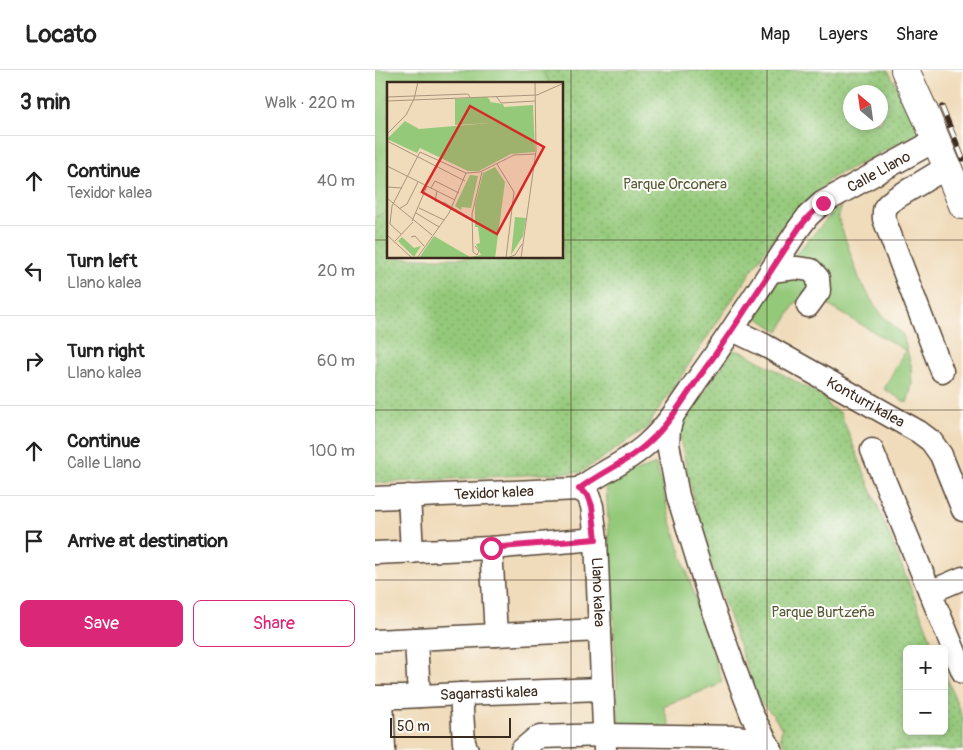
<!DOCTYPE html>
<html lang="en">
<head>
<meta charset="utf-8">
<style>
  :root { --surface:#fff; --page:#f2f2f2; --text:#222; --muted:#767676; --line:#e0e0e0; --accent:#db2777 }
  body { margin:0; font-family:Pangolin,sans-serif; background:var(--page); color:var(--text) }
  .controls { position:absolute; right:15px; bottom:15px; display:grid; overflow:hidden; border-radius:8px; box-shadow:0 2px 8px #0003 }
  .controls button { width:45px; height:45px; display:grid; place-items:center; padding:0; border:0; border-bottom:1px solid var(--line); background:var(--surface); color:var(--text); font:25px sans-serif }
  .compass { position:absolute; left:468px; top:15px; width:45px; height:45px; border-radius:50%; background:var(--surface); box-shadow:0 2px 8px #0003; rotate:331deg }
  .scale { position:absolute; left:15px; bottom:12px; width:121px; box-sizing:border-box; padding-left:5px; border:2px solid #3b2a1e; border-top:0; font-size:14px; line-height:18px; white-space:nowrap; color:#3b2a1e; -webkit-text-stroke:4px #fdfcf7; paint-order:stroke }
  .stop { position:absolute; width:15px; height:15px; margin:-11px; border:4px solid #db2777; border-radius:50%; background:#fff }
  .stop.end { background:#db2777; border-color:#fff; box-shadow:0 1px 5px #0008 }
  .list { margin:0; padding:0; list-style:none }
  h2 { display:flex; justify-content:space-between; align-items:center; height:65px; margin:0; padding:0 20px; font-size:21px }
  h2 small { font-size:16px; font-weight:400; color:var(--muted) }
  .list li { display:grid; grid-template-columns:32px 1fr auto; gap:15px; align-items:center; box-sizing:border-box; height:90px; padding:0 20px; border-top:1px solid var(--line) }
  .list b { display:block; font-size:19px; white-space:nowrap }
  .list p { margin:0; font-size:16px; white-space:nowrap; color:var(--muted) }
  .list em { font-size:16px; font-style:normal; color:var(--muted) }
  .actions { display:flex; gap:10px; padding:15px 20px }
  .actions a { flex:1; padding:11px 0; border:1px solid var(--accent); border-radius:8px; text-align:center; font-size:18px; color:var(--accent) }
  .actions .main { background:var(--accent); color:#fff }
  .icon { flex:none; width:28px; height:28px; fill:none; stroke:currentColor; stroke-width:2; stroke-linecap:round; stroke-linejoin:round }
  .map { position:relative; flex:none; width:588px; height:680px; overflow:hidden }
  header { display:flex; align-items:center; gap:30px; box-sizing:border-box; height:70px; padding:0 25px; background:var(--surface); border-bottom:1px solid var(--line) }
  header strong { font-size:24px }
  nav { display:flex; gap:28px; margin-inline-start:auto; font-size:18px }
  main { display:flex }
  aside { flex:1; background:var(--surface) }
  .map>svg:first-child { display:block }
</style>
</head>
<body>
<header>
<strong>Locato</strong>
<nav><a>Map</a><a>Layers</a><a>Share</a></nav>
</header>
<main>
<aside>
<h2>3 min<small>Walk · 220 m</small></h2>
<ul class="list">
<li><svg class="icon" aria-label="ahead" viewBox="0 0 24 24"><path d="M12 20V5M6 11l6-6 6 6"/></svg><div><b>Continue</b><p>Texidor kalea</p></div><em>40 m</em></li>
<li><svg class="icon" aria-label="left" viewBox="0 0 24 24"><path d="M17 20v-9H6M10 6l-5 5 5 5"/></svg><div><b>Turn left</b><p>Llano kalea</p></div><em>20 m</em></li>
<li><svg class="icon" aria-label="right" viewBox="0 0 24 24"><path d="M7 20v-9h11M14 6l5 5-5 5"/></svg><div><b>Turn right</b><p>Llano kalea</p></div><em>60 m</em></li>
<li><svg class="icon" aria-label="ahead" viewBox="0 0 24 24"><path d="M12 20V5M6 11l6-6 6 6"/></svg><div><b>Continue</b><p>Calle Llano</p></div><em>100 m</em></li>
<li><svg class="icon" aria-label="arrive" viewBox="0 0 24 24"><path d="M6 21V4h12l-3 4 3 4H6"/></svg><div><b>Arrive at destination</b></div></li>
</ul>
<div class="actions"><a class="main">Save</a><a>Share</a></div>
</aside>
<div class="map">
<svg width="588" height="680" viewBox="0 0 588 680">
  <defs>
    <pattern id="park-dots" width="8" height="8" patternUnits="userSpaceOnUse" patternTransform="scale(1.25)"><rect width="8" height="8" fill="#94c97a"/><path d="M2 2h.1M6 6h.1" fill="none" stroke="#7aa363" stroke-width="1.8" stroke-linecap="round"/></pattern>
  </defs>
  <rect width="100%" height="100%" fill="#fdfcf7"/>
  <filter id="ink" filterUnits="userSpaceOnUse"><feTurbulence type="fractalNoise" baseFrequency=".02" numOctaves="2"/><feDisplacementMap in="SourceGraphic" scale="10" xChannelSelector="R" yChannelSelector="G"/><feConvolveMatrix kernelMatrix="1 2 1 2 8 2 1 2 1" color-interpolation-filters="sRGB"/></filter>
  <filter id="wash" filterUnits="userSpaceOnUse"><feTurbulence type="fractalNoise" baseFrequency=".0096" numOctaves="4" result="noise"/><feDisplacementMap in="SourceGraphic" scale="20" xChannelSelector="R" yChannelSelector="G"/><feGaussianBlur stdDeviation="1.12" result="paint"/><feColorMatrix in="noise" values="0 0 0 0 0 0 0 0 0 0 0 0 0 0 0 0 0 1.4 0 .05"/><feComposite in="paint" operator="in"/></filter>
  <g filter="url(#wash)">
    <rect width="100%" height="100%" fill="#f0dcbb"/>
    <path fill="#f3d4bf" d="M 351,675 L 351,680 L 243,680 L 243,676 Z"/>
    <path fill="#94c97a" stroke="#687a4c" d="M 0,0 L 167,0 L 176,14 L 14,14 L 14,140 L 0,148 Z
      M 466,134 L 463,148 L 484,208 L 498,233 L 509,247 L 528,265 L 536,295 L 537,315 L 532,333 L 509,319 L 530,280 L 444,230 L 449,224 L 415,190 Z
      M 407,205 L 434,210 L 434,224 L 420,233 L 404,262 L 382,247 L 385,237 Z
      M 281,394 L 297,455 L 347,611 L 341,616 L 288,636 L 295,656 L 244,655 L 231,414 Z"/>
    <path fill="url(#park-dots)" stroke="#687a4c" fill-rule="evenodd" d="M 167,0 L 513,0 L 546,62 L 456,108 L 408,154 L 270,360 L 206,402 L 0,413 L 0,148 L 14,140 L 14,188 L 188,188 L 188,14 L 176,14 ZM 476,22 L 506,22 L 506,52 L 476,52 Z
      M 358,280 L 370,283 L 450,328 L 454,337 L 465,342 L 560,579 L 532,579 L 532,661 L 569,661 L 569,601 L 588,648 L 588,680 L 413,680 L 405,668 L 407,659 L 398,645 L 383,630 L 339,503 L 318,426 L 303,360 Z"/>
  </g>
  <g filter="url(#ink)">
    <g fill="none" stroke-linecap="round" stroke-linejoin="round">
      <defs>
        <g id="minor">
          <path d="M 396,201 L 421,198 L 436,200 L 443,208 L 444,221 L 433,236"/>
          <path id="s1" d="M 358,260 L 389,275 L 544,362 L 556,371 L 566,385 L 588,440"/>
          <path d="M 567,301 L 509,149 C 508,137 510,136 519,129 L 572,97"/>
          <path d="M 298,345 L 294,359 L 293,374 L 303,426 L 336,533 L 370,627 L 377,645 L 396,680"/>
          <path d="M 497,380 L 555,522"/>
          <path id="s2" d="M 204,419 C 226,402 253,392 273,373 C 293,355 307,332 322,310 C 358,261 390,209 424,158 L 433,146 L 447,133 L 561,70"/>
          <path id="s3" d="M 204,419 L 213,425 L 217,436 L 221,469 L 230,680"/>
          <path d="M 34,426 L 37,482"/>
          <path id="s4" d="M 0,428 L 204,419"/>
          <path d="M 116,478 L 121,565"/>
          <path d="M 0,483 L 116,478 L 221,469"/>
          <path d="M 588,508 L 555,522 L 588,602"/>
          <path d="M 0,571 L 41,569"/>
          <path d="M 86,624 L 89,673 L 92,680"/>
          <path d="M 44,626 L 41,569 L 225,560"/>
          <path id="s5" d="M 0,627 L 27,627 L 86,624 L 227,619"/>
          <path d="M 7,627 L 9,680"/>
          <path d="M 147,680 L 160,669 L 165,667 L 230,665 L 362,667 L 376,669 L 396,680"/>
        </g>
        <path id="major" d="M 530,0 L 551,46 L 588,135"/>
      </defs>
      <use href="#minor" stroke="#564536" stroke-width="25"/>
      <use href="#major" stroke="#564536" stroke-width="30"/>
      <use href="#minor" stroke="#fff" stroke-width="22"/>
      <use href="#major" stroke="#fff" stroke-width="28"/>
      <defs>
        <path id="rail" d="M 567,37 L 588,89"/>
      </defs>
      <use href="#rail" stroke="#3b2a1e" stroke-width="5.5"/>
      <use href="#rail" stroke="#fdfcf7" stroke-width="4" stroke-dasharray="11" stroke-linecap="butt"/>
    </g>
  </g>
  <g fill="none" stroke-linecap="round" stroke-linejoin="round" filter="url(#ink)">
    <path stroke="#db2777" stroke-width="6" d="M 116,478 L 221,469 L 217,436 L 213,425 L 204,419 C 226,402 253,392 273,373 C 293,355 307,332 322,310 C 358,261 390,209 424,158 L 434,146 L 448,133"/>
  </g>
  <path fill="none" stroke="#3b2a1e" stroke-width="1" stroke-opacity="0.55" d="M 196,0 L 196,680M 392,0 L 392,680M 0,170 L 14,170M 188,170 L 588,170M 0,340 L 588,340M 0,510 L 588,510"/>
  <g text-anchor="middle" stroke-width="4" stroke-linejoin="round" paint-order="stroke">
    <g font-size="15" fill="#3b2a1e" stroke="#fdfcf7">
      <text dy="5" stroke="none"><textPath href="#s2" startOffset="445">Calle Llano</textPath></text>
      <text dy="5" stroke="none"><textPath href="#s1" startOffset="151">Konturri kalea</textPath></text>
      <text dy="5" stroke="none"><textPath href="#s4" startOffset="119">Texidor kalea</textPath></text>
      <text dy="5" stroke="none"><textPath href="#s3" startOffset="109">Llano kalea</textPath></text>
      <text dy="5" stroke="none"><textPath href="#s5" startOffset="114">Sagarrasti kalea</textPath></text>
    </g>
    <g font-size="15" fill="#565a3a" stroke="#fdfcf7">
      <text x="300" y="119">Parque Orconera</text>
      <text x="448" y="547">Parque Burtzeña</text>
    </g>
  </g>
  <g transform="translate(12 12)">
    <rect width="176" height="176" fill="#f0dcbb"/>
    <path d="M 100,15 L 103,18 L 103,41 L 68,43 L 68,17 ZM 83,93 L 91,94 L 84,126 L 75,125 L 74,128 L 68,124 ZM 15,155 L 27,166 L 34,164 L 27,175 L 11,159 Z" fill="#94c97a"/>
    <path d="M 103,20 L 116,22 L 117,25 L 146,23 L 148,70 L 124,72 L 92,89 L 81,89 L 33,66 L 30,71 L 0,57 L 18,39 L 32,47 L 103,41 ZM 108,85 L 118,100 L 108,176 L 32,176 L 47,154 L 83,175 L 94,173 L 89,162 L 93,161 L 91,145 L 88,145 L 88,123 L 96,91 ZM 128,135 L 139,136 L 136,154 L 124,173 Z" fill="#94c97a"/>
    <path fill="none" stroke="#a8957c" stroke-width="1" d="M 109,14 L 114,21 L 148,19M 0,15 L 81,12 L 83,15M 0,19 L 150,13 L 177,1M 0,52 L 19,33 L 27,17 L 31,0M 0,59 L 78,99M 110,82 L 127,110 L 119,176M 0,84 L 68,118M 0,105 L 15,106M 44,106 L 48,99 L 72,111M 50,109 L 48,119 L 58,121 L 85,137M 0,116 L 45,153M 32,126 L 57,138M 12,127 L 20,122 L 31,100M 29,131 L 52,145M 25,139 L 40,104M 14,152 L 3,142 L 5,124 L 33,70 L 79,91 L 93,90 L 127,73 L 149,72M 0,153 L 25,176M 24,155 L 28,154 L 37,164M 8,159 L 26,140M 88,164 L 92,169 L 90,173 L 86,170 L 85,132 L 95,90M 30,176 L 62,131 L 79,91M 120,176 L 128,173 L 135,162M 134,176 L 149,69 L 148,0"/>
    <path fill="#d62828" fill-opacity="0.15" stroke="#d62828" stroke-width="2.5" d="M 83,24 L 157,65 L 110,152 L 35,110 Z"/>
    <rect width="176" height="176" fill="none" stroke="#3b2a1e" stroke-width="2.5"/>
  </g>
</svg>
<div class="controls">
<button>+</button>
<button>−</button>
</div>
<svg class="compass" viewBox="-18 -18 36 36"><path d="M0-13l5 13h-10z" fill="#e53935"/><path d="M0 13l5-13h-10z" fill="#767676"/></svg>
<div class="scale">50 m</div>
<div class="stop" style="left:116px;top:478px"></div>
<div class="stop end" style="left:448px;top:133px"></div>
</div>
</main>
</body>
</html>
